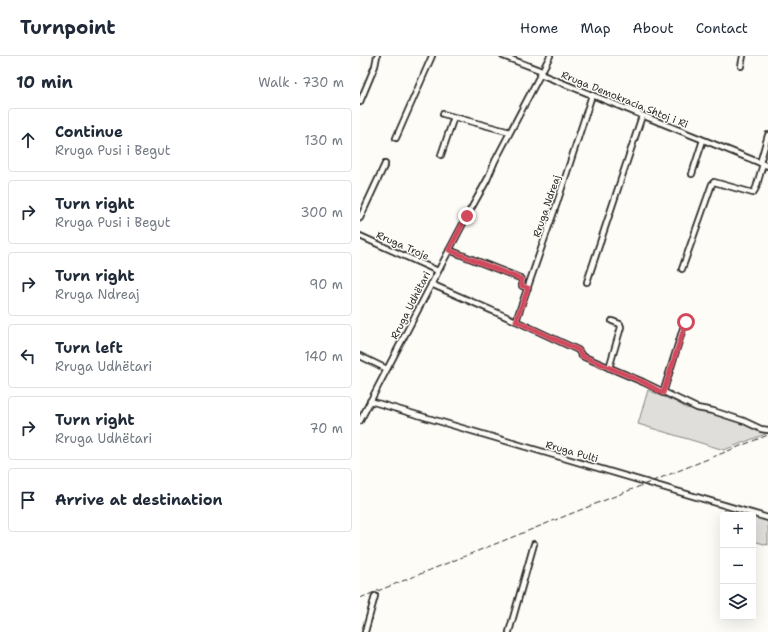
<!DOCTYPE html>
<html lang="en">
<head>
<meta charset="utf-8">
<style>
  :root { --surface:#fff; --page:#f2f2f3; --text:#1f2937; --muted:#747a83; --line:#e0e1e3 }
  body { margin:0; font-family:"Shantell Sans",sans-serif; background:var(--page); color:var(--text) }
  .controls { position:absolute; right:12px; bottom:12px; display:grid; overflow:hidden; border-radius:4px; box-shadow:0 4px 16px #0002 }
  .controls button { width:36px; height:36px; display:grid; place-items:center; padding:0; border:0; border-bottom:1px solid var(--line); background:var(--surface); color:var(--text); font:20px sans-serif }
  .stop { position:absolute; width:12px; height:12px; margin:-9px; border:3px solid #d1495b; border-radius:50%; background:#fff }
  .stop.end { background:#d1495b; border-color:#fff; box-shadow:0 1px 4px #0008 }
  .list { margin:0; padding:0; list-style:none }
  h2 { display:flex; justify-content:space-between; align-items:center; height:52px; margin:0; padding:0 16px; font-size:17px }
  h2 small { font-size:13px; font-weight:400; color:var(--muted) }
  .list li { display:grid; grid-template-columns:26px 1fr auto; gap:12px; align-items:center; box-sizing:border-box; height:64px; margin:0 8px 8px; padding:0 8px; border:1px solid var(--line); border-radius:4px }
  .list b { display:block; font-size:15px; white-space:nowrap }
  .list p { margin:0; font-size:13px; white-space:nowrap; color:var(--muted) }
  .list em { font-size:13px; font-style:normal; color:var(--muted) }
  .icon { flex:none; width:22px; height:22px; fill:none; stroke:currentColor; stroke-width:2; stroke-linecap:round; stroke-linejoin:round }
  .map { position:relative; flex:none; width:408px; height:576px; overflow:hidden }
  header { display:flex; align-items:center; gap:24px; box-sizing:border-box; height:56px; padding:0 20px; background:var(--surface); border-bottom:1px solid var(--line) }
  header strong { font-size:19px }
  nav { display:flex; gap:22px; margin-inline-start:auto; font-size:14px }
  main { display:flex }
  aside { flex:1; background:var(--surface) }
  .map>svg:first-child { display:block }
</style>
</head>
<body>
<header>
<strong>Turnpoint</strong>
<nav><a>Home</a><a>Map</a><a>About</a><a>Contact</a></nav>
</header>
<main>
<aside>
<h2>10 min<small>Walk · 730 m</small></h2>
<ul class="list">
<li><svg class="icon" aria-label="ahead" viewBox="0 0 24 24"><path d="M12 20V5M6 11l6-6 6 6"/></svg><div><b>Continue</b><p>Rruga Pusi i Begut</p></div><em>130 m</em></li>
<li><svg class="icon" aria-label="right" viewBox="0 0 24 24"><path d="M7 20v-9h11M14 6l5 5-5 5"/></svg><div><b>Turn right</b><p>Rruga Pusi i Begut</p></div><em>300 m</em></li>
<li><svg class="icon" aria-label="right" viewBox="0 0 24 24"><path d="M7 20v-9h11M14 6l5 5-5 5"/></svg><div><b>Turn right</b><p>Rruga Ndreaj</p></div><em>90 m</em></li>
<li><svg class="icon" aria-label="left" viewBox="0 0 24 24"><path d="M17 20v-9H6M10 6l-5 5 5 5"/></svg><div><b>Turn left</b><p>Rruga Udhëtari</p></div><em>140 m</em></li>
<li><svg class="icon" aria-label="right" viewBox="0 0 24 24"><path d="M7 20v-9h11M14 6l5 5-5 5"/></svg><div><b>Turn right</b><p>Rruga Udhëtari</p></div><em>70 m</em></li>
<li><svg class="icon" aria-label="arrive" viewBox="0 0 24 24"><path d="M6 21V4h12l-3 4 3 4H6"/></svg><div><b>Arrive at destination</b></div></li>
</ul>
</aside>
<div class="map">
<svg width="408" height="576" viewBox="0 0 408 576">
  <rect width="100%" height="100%" fill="#fdfcf7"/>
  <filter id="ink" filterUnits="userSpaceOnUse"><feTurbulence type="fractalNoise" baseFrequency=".025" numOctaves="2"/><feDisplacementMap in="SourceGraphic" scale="8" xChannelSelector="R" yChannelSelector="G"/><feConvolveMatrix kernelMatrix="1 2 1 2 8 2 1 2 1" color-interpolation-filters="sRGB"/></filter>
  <g filter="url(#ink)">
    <path fill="#dfdeda" stroke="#858482" d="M 288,334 L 316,346 L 326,352 L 346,355 L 381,366 L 389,370 L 408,377 L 364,394 L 278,368 Z
      M 366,451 L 408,463 L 408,489 L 393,485 L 393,459 L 363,459 Z"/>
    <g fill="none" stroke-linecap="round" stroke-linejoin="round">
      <defs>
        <path id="minor" d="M 143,0 L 182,15
          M 381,10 L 383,0
          M 180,18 L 408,110
          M 0,46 L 15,10 L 17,0
          M 83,58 L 150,76
          M 36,82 L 72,0
          M 81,99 L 94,61
          M 400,107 L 408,79
          M 332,118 L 343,84
          M 0,162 L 25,108
          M 0,180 L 78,215
          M 89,194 L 160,222 L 162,225 L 162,230 L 168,232
          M 322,213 L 352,128 L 354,126 L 393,137 L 396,132 L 403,108
          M 227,226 L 282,60
          M 71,228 L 156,265 L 218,294 L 222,300 L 283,326 L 337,352 L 353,355 L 384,365 L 401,373 L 408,374
          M 156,265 L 197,147 L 232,39
          M 0,300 L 27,313
          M 249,312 L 261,271 L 260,268 L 252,265
          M 303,337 L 325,266
          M 10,345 L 408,462
          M 0,365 L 107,160 L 127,124 L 135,105 L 190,0
          M 5,576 L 15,540
          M 149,576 L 174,488"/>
      </defs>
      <use href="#minor" stroke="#2b2b2b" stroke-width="8"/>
      <use href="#minor" stroke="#fdfcf7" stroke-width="4.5"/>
      <path stroke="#2b2b2b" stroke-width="1" stroke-dasharray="6 3" stroke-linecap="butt" d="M 0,542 L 408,379"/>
    </g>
  </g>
  <g fill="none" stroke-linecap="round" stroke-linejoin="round" filter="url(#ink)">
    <path stroke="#d1495b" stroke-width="5" d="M 107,160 L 89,194 L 161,223 L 162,230 L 168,232 L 156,265 L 218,294 L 222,300 L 283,326 L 303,337 L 326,266"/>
  </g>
  <g text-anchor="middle" stroke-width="3" stroke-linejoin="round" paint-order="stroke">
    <g font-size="10" fill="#2b2b2b" stroke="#fdfcf7">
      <text transform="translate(265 43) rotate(22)" y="4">Rruga Demokracia Shtoj i Ri</text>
      <text transform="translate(186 150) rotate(-71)" y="4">Rruga Ndreaj</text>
      <text transform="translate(43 189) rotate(24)" y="4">Rruga Troje</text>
      <text transform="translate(50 249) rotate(-63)" y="4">Rruga Udhëtari</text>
      <text transform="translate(212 395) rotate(16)" y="4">Rruga Pulti</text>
    </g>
  </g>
</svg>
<div class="controls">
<button>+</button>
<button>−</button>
<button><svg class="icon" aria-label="layers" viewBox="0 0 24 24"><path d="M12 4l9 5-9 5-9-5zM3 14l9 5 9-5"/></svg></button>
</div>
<div class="stop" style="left:326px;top:266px"></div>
<div class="stop end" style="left:107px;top:160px"></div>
</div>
</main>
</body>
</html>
